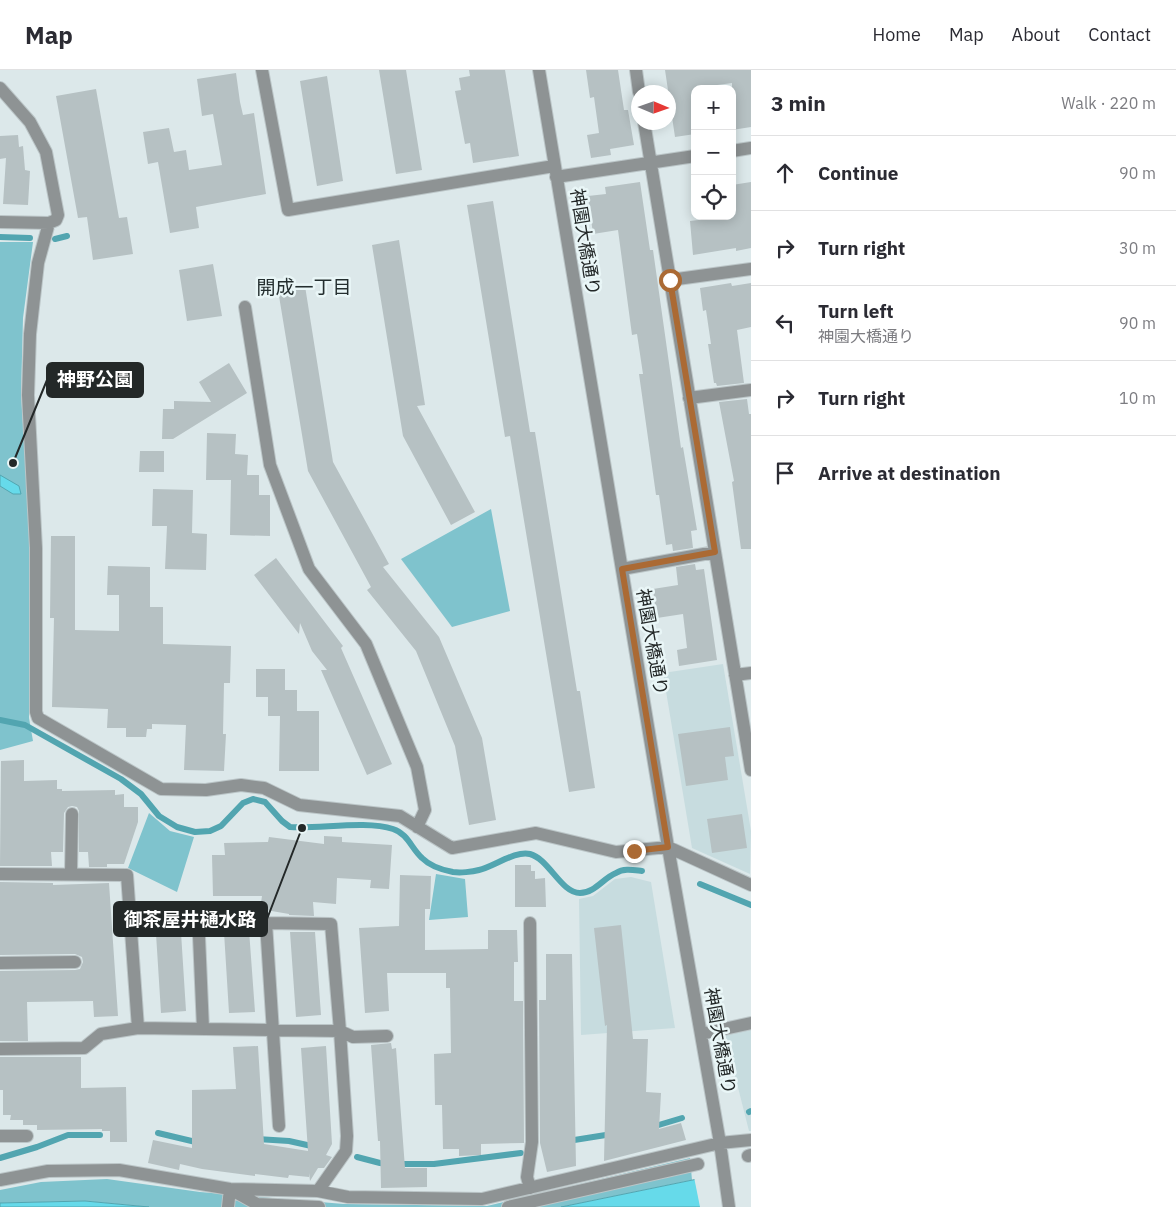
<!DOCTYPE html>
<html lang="en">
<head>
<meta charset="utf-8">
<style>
  :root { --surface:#fff; --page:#f2f2f3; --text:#2b2b33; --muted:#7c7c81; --line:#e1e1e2 }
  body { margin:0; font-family:"IBM Plex Sans","Noto Sans JP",sans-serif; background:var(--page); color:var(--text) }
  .controls { position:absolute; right:15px; top:15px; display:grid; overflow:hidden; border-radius:10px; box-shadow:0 2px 12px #0003 }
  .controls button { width:45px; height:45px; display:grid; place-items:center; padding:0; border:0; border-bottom:1px solid var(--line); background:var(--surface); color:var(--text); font:25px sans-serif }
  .compass { position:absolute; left:631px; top:15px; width:45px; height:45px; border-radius:50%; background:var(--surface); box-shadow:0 2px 12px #0003; rotate:92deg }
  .stop { position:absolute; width:15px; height:15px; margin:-11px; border:4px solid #ab6a34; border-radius:50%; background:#fff }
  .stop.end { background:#ab6a34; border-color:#fff; box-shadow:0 1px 5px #0008 }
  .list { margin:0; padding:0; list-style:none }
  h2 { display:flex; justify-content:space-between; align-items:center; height:65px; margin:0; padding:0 20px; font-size:21px }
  h2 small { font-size:16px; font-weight:400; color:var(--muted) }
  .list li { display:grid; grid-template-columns:32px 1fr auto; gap:15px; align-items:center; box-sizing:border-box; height:75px; padding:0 20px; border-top:1px solid var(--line) }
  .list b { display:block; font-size:19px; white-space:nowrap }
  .list p { margin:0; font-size:16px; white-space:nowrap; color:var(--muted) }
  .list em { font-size:16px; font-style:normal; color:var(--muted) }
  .icon { flex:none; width:28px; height:28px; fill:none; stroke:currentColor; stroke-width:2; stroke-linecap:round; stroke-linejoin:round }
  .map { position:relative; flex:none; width:751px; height:1137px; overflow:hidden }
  header { display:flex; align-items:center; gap:30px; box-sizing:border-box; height:70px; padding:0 25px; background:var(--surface); border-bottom:1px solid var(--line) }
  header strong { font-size:24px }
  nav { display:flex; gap:28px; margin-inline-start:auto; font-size:18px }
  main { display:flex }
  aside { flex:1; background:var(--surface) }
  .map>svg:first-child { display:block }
</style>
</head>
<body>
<header>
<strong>Map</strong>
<nav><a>Home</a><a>Map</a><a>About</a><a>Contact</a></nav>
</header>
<main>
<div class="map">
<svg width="751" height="1137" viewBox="0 0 751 1137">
  <rect width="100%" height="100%" fill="#dce8ea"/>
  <path fill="#c7dcdf" d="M 723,594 L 751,761 L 750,804 L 692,778 L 663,603 Z
    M 631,807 L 651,812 L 675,958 L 581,965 L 579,829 L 593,826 L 615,809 Z
    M 751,948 L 751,1061 L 749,1061 L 722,954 Z"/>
  <path fill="#7fc3cd" d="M 0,172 L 33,172 L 23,248 L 21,324 L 30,461 L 29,648 L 33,671 L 0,680 Z
    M 491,439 L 510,541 L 452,557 L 401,489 Z
    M 149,743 L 170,761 L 194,767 L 177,822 L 128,798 Z
    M 436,804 L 465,809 L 468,847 L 429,850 Z
    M 690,1088 L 692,1110 L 561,1137 L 149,1137 L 85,1131 L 0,1133 L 0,1120 L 41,1112 L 107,1109 L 200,1122 L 344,1134 L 487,1136 Z"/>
  <path fill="#66daea" stroke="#52a5b0" d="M 0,405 L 19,416 L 21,424 L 13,424 L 0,416 Z
    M 751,1098 L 711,1137 L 561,1137 Z
    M 85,1131 L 149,1137 L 0,1137 L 0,1133 Z"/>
  <path fill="#dce8ea" d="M 751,1095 L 751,1132 L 725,1137 L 700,1137 L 694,1107 Z"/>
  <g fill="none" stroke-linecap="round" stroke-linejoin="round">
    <path stroke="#52a5b0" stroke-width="6" d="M 0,167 L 30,168
      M 55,169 L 67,166
      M 0,650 L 25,655 L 121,709 L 141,724 L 159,746 L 177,757 L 195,762 L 210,761 L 221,756 L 243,733 L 253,729 L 265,732 L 282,751 L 290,757 C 320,759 366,750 393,759 C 408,764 411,778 422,788 C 430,796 442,800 453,802 C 460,803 472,802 479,800 C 493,797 516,780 530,784 C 549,789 561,823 580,823 C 595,823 603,808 616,803 C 624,798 633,800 642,801
      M 700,814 L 751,835
      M 749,1042 L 751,1041
      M 652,1057 L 682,1048
      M 158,1063 L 200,1073
      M 257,1069 L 289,1071 L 316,1077
      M 568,1071 L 612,1064
      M 357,1087 L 380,1093 L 388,1094
      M 0,1088 L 37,1077 L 68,1065 L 100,1065
      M 398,1094 L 434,1094 L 521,1083"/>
  </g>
  <path fill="#b6c1c3" d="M 379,0 L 406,0 L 422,100 L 396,104 Z
    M 469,0 L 505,0 L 519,86 L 473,93 L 470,73 L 465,74 L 455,21 L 461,20 L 459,8 L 470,6 Z
    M 586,0 L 618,0 L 624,40 L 628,40 L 634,75 L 610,79 L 611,85 L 591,88 L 587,65 L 599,63 L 594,27 L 590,28 Z
    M 665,0 L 751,0 L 751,57 L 732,60 L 732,13 L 695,18 L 695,64 L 675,67 Z
    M 236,3 L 240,32 L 243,45 L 254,43 L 266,124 L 196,137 L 199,158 L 170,163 L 158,92 L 148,94 L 143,62 L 169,58 L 174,82 L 186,80 L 189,100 L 222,95 L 213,44 L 202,46 L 197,9 Z
    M 327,6 L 343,111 L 317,116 L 300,11 Z
    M 96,19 L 119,148 L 127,147 L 133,184 L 93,190 L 87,147 L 78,148 L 56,26 Z
    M 18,65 L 19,77 L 23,76 L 25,100 L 30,101 L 28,135 L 3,134 L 6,88 L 0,89 L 0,66 Z
    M 640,112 L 650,180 L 653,180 L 681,378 L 683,377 L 697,460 L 691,461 L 693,478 L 673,481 L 672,474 L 666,475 L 659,425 L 656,425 L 639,304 L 643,304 L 637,264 L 632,265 L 618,160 L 593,164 L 588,126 L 606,124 L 605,117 Z
    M 751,112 L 751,178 L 736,181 L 736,178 L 693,185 L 690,151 L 732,146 L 732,115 Z
    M 493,131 L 530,362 L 535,362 L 577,621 L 580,621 L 595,718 L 569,722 L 510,366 L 505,367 L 467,135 Z
    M 399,170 L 425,335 L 417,336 L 475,442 L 451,455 L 403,366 L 372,175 Z
    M 213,194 L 222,246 L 187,251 L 179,200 Z
    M 731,213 L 732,216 L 751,213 L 751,257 L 737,260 L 744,313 L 717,316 L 716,313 L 714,313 L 708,274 L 711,274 L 706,240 L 703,241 L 700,218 Z
    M 305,216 L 333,392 L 389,494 L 383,497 L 439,567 L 482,668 L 496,750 L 469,755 L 455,676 L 416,581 L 367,520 L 371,517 L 308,401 L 278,220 Z
    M 229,293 L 247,323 L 173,369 L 162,369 L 163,339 L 174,339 L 174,331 L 211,332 L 199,312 Z
    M 747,329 L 749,344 L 751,344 L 751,479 L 741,479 L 732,412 L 734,411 L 719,332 Z
    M 207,363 L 236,364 L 235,384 L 248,385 L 247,405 L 259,405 L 259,425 L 270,425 L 270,466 L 230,465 L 231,410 L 206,410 Z
    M 140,381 L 164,381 L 164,402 L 139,402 Z
    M 153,419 L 193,420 L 192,463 L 207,464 L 206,500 L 165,499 L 167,456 L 152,456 Z
    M 51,466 L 75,466 L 75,560 L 119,561 L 119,525 L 107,525 L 108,496 L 150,497 L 150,537 L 163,537 L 163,574 L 231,576 L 230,613 L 224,613 L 223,664 L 226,664 L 224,701 L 184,700 L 186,655 L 152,654 L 152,659 L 147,659 L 146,667 L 126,667 L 126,658 L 107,658 L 108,639 L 52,637 L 54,548 L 50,548 Z
    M 276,488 L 343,576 L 341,578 L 392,694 L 367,705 L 321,600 L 327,600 L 312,581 L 300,553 L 299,564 L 254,505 Z
    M 695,494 L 696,500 L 704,499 L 717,590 L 679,596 L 677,580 L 687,578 L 683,544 L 657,548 L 653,519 L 678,515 L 676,497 Z
    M 256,599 L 285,599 L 285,620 L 297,620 L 297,641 L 319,641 L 319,701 L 279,701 L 280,646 L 268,646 L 268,627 L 256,627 Z
    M 730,657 L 734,686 L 725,687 L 728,710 L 686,716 L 678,664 Z
    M 24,690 L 24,711 L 57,710 L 57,719 L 62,719 L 62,721 L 115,720 L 115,725 L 124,724 L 124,737 L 138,737 L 138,752 L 124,794 L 107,794 L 107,797 L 89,797 L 88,782 L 79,782 L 79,741 L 77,737 L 72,736 L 68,737 L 64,743 L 63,782 L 51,782 L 52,796 L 0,796 L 1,691 Z
    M 742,744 L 747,778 L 712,783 L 707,749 Z
    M 324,766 L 342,767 L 342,772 L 392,775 L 389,819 L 370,818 L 371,810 L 337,808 L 336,834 L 313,832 L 314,846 L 289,845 L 289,844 L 260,839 L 262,826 L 213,826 L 212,785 L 225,785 L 224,773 L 268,772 L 269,767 L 324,774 Z
    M 515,795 L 531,795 L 531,801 L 535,801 L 535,809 L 545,808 L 546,837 L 515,837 Z
    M 400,805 L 431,806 L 430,839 L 425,839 L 425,880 L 488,879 L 488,860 L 517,860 L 518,892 L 514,892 L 514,931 L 523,931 L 524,1073 L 481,1074 L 481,1085 L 459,1086 L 459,1079 L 443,1079 L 442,1035 L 435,1035 L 434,984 L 451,983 L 450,918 L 446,918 L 446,903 L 387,903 L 389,941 L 365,943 L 359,858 L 399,856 Z
    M 0,812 L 53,813 L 53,815 L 109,813 L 118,946 L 94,947 L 93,931 L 27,932 L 28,971 L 0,971 L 0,901 L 75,900 L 80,899 L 83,892 L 82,887 L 75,884 L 0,885 Z
    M 179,831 L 186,941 L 161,943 L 154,832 Z
    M 621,855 L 633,969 L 648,969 L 646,1022 L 661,1023 L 659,1059 L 681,1053 L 686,1070 L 604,1091 L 607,955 L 605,956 L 594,858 Z
    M 249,860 L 255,942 L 229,943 L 224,862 Z
    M 290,862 L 315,862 L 321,945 L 296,947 Z
    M 546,884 L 572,884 L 576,1096 L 547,1102 L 540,1073 L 539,930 L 546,930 Z
    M 391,973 L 392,979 L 396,978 L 405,1098 L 427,1098 L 427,1117 L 381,1118 L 380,1071 L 378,1071 L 371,975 Z
    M 258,976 L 264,1074 L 308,1081 L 301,978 L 326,976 L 332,1074 L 326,1085 L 332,1087 L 324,1098 L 318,1098 L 310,1111 L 309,1103 L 309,1107 L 289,1105 L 288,1108 L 255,1104 L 255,1106 L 202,1099 L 180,1094 L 179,1100 L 148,1093 L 153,1070 L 192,1078 L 192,1020 L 236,1019 L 233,977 Z
    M 0,987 L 81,987 L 81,1018 L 126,1017 L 127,1072 L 110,1072 L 110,1061 L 102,1061 L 102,1059 L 37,1060 L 37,1055 L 23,1055 L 23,1050 L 10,1050 L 11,1045 L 3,1045 L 3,1020 L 0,1020 Z"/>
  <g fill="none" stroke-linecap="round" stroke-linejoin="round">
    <defs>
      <path id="minor" d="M 262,0 L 288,140 L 554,96
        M 539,0 L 668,777 L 720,1073 L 729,1137
        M 636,0 L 639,22
        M 0,18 L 30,52 L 46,82 L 58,145 L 56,150 L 49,153 L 0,152
        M 644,52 L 751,700
        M 732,81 L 751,78
        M 556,107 L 695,86
        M 49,153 L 38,193 L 30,264 L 28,325 L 36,478 L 36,642 L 38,648 L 161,719 L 206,720 L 241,715 L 264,718 L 299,735 L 400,746 L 452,778 L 536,763 L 616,782 L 668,777 L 751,815
        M 670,210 L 751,199
        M 245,237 L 270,395 L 309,499 L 366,574 L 417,697 L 425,740 L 417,757
        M 689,328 L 751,320
        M 622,499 L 715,482
        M 735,605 L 751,603
        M 0,804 L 127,805 L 138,958
        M 71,804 L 72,744
        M 530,853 L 532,1072 L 527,1107 L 530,1118
        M 0,893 L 75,892
        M 203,959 L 198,843 L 251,848 L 266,853
        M 701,964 L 751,953
        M 0,979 L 84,978 L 101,964 L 138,958 L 340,961 L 347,1066 L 346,1081 L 318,1121
        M 279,1056 L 266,853 L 331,854 L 340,961 L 353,967 L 387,966
        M 0,1066 L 27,1066
        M 748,1086 L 751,1085
        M 0,1110 L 48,1101 L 119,1100 L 230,1119 L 318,1121 L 348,1127 L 482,1129 L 720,1073 L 751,1070
        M 228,1137 L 230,1119 L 257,1134 L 319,1137
        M 508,1137 L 698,1094"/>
    </defs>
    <use href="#minor" stroke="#bbc5c7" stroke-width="14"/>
    <use href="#minor" stroke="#8e9394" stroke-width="12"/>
  </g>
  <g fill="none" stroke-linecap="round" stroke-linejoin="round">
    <path stroke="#ab6a34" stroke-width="6" d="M 634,781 L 668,777 L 622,499 L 715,482 L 670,210"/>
  </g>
  <g text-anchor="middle" stroke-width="5" stroke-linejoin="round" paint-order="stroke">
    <g font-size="18" fill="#232828" stroke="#e9f6f7">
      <text transform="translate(585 172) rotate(81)" y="6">神園大橋通り</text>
      <text transform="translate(652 572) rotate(80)" y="6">神園大橋通り</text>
      <text transform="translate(720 971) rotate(80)" y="6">神園大橋通り</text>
    </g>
    <g font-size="19" fill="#242e2f" stroke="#e9f6f7">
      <text x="304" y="224">開成一丁目</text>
    </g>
  </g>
  <path fill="none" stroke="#232828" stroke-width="2" d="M13 393L47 310M302 758L267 849"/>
  <g fill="#232828" stroke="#e9f6f7" stroke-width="2">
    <circle cx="13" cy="393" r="5"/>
    <circle cx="302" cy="758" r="5"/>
  </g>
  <g fill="#232828" stroke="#232828" stroke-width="2">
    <rect x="47" y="293" width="96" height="34" rx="5"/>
    <rect x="114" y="832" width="153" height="34" rx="5"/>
  </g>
  <g font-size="19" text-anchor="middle" font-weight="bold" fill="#fff">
    <text x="95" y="316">神野公園</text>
    <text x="190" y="856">御茶屋井樋水路</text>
  </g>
</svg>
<div class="controls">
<button>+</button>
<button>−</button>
<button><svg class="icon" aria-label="locate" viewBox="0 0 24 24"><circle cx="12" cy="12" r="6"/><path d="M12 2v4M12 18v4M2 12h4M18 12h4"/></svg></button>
</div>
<svg class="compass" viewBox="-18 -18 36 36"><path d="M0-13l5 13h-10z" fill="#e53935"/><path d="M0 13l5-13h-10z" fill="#7c7c81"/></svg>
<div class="stop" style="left:670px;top:210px"></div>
<div class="stop end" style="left:634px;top:781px"></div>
</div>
<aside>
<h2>3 min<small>Walk · 220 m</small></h2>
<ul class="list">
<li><svg class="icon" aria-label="ahead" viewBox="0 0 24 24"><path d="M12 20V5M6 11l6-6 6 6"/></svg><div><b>Continue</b></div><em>90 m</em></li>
<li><svg class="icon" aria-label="right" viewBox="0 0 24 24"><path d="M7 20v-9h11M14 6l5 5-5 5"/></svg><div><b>Turn right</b></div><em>30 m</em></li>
<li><svg class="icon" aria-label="left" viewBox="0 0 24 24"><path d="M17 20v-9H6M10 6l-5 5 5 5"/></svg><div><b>Turn left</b><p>神園大橋通り</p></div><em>90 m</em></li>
<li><svg class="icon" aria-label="right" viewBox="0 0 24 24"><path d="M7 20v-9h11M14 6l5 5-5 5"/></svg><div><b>Turn right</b></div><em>10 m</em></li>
<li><svg class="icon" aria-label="arrive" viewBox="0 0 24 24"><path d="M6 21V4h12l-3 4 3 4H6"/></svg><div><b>Arrive at destination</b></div></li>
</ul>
</aside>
</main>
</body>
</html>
